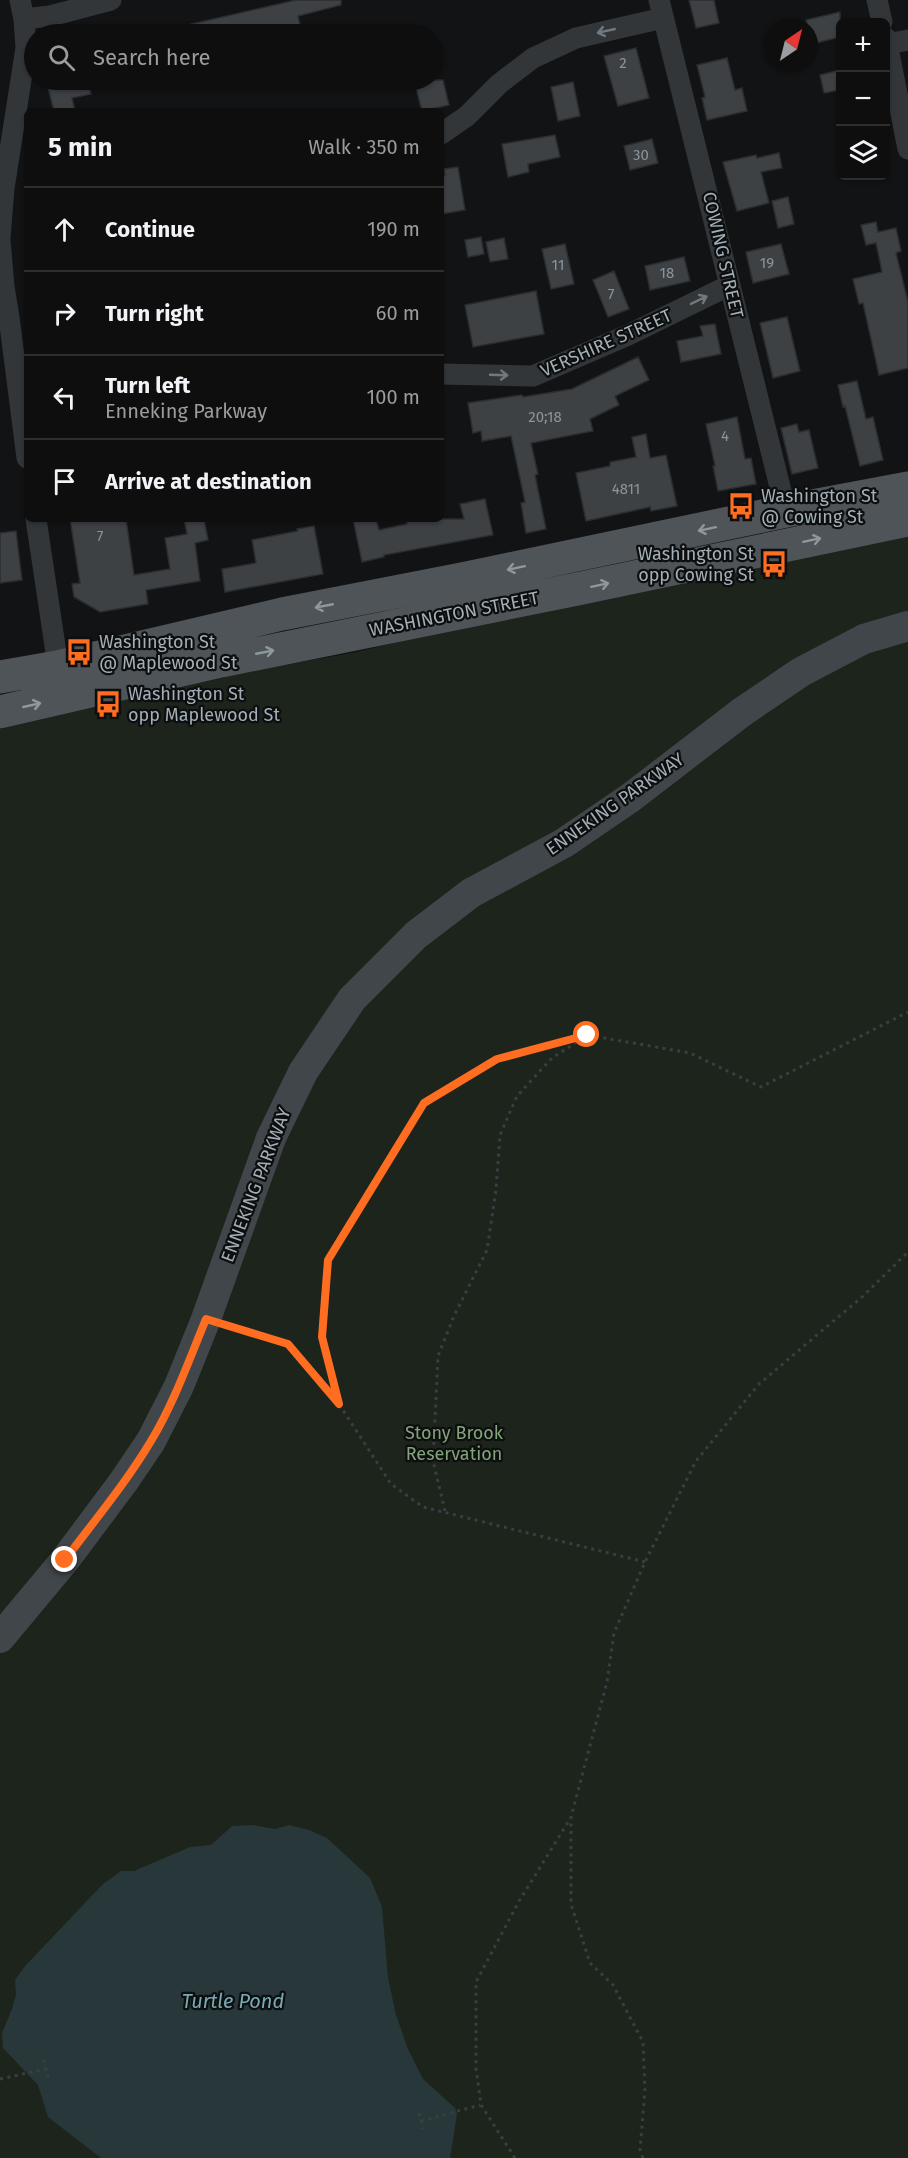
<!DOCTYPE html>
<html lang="en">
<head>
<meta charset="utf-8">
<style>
  :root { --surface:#0e0e0f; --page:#171718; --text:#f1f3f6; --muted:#9b9c9e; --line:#2e2e2f }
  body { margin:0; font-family:"Fira Sans",sans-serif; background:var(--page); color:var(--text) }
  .controls { position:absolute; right:18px; top:18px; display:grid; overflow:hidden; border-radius:9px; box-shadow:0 2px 4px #0004 }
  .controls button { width:54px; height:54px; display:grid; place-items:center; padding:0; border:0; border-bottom:2px solid var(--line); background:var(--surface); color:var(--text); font:30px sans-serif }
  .compass { position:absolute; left:764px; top:18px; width:54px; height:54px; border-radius:50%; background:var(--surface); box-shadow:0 2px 4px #0004; rotate:35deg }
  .stop { position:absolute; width:18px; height:18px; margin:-14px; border:4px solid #ff6d20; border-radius:50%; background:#fff }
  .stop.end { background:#ff6d20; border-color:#fff; box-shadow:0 2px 6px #0008 }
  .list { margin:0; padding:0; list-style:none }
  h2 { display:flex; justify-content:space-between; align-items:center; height:78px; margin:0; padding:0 24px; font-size:26px }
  h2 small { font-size:20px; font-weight:400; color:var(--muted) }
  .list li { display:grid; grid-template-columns:39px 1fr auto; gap:18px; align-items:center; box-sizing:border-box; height:84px; padding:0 24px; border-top:2px solid var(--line) }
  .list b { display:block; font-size:22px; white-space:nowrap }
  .list p { margin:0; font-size:20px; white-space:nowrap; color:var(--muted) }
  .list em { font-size:20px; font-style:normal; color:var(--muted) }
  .icon { flex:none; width:33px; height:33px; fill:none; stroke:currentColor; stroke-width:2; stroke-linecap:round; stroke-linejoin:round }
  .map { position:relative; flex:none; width:908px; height:2158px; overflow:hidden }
  .search { position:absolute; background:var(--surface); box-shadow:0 2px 4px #0004; left:24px; top:24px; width:420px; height:66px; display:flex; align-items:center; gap:15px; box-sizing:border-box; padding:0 21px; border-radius:33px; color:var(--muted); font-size:22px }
  .panel { position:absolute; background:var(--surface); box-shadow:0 2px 4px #0004; left:24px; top:108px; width:420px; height:414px; border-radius:9px }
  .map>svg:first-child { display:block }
</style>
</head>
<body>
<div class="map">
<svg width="908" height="2158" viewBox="0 0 908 2158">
  <rect width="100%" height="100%" fill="#121314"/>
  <path fill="#1d241c" d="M 908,536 L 908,2158 L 0,2158 L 0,729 L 256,670 L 357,652 L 543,606 Z"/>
  <path fill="#283739" d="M 253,1825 L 275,1829 L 289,1825 L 309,1830 L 327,1838 L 370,1878 L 382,1907 L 388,1978 L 396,2015 L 408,2049 L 423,2079 L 455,2108 L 457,2114 L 450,2158 L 101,2158 L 48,2117 L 38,2085 L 3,2048 L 2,2033 L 12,2009 L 16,1995 L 15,1980 L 26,1965 L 102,1885 L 121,1871 L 134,1871 L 190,1847 L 211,1845 L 232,1826 Z"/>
  <path fill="#3e4144" stroke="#2c2d30" stroke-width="1.5" d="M 296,0 L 341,0 L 341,5 L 298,16 L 302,34 L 171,34 L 170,29 Z
    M 689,0 L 714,0 L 719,23 L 696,28 Z
    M 840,12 L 840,37 L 812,44 L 806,20 Z
    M 636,48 L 649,98 L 618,106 L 604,56 Z
    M 727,58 L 735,90 L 742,88 L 747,111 L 707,120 L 702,98 L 705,97 L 697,65 Z
    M 840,70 L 840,90 L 824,93 L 820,75 Z
    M 46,80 L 87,80 L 91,94 L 72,98 L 75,111 L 54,111 Z
    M 414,80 L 443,80 L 449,105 L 422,111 Z
    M 573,82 L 580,116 L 558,121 L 551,87 Z
    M 555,135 L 560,157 L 528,164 L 529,172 L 508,177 L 502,144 Z
    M 652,139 L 658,163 L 630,170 L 624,146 Z
    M 779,153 L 782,168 L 761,172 L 769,203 L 737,211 L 723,162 L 756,155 L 757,158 Z
    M 458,167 L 465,210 L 441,214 L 441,176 L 445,175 L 444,169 Z
    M 788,197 L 794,224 L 778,228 L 772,201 Z
    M 876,222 L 878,232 L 896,228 L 901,251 L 896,253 L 908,302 L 908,368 L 879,375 L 863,303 L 859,304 L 853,279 L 882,272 L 876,243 L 866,245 L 861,225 Z
    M 481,237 L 484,254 L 468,257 L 465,240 Z
    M 504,238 L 508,259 L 490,262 L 486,242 Z
    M 565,244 L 574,284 L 551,289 L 542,249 Z
    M 781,244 L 789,274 L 753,283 L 746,252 Z
    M 684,257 L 690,281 L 650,290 L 645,266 Z
    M 614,271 L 629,309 L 608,317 L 593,280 Z
    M 536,291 L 544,334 L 473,347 L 465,305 Z
    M 787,317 L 800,371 L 773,378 L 760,323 Z
    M 715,324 L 721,354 L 681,362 L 677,341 L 703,336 L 700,326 Z
    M 638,357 L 649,380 L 615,396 L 619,405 L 590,419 L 593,431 L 531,443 L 538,474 L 535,475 L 546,529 L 526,533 L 521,503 L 525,502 L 511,436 L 482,441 L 481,431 L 473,433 L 468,403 L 522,395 L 523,397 L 572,389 Z
    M 857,381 L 866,419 L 873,417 L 883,460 L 860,466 L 845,406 L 843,407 L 838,385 Z
    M 737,417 L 745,459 L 751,458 L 756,484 L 718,491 L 713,466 L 715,466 L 706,424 Z
    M 797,424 L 799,432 L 809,430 L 818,468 L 792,474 L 781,428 Z
    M 646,434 L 650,458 L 666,455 L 677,506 L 651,511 L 650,507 L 586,521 L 576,473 L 610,466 L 610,462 L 636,457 L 632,437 Z
    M 485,499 L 493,535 L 384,555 L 384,557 L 362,562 L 353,519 L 376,519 L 379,530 L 407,524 L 406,519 L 464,519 L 460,504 Z
    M 70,519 L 126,519 L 134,575 L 170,569 L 165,538 L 187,534 L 184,519 L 204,519 L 208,540 L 195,543 L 200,581 L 146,590 L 148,604 L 100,612 L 74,597 L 72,584 L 80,583 Z
    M 314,526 L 323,574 L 225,592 L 222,569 L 256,563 L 252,540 L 298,531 L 297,529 Z
    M 16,531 L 22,580 L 0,583 L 0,533 Z"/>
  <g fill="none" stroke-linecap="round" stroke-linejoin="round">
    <path stroke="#393e41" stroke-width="3" stroke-dasharray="3 4.5" stroke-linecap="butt" d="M 228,1326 L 288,1343 L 339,1404 L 391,1484 L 423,1507 L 645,1562
      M 339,1404 L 322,1337 L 328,1260 L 425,1103 L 497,1059 L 587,1035 L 690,1053 L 761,1087 L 908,1012
      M 445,1511 L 433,1461 L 438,1356 L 454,1316 L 487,1250 L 496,1190 L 500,1135 L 517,1096 L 552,1058 L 583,1038
      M 44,2060 L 48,2078
      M 0,2079 L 46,2069
      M 419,2113 L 423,2129
      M 421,2121 L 480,2105
      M 515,2158 L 481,2105 L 476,2068 L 476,1982 L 518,1903 L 570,1819
      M 643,2158 L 640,2150 L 645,2090 L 643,2042 L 613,1985 L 590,1963 L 571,1904 L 571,1817 L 607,1682 L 614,1633 L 645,1562 L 696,1461 L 759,1384 L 862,1297 L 908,1252"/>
    <path stroke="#333639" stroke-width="21" d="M 659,0 L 786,511
      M 877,0 L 882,22
      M 24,19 L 50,16 L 111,0
      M 886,38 L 908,149
      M 887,44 L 908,40
      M 441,134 L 467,116 L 499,84 L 533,58 L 576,38 L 663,18
      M 0,238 L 4,188 L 26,48 L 24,19 L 20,0
      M 0,240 L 4,287 L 9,317 L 27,458
      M 441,374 L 533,376 L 628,335 L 730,285
      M 36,519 L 60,679"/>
    <path stroke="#41464a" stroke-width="30" d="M 0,1638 L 65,1560 L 124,1481 L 151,1441 L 179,1386 L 206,1319 L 271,1138 L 303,1072 L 352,999 L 416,935 L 471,893 L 564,843 L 630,798 L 742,712 L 801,672 L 864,639 L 908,626"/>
    <path stroke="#4f5459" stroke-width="33" d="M 0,677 L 57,667 L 282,614 L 462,579 L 786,511 L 908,488
      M 0,712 L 221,661 L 577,589 L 908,520"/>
  </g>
  <defs><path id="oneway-shaft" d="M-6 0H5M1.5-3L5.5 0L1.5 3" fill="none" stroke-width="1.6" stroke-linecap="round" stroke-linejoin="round" transform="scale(1.5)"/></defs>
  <g stroke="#71797e">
    <use href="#oneway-shaft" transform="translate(606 31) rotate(167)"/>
    <use href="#oneway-shaft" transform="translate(699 300) rotate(-26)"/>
    <use href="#oneway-shaft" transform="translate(499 375) rotate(2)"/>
  </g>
  <g stroke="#8e989f">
    <use href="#oneway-shaft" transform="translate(707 529) rotate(168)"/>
    <use href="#oneway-shaft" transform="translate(812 540) rotate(-12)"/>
    <use href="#oneway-shaft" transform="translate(516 568) rotate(168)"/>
    <use href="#oneway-shaft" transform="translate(600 585) rotate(-12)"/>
    <use href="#oneway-shaft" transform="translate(324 606) rotate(169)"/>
    <use href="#oneway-shaft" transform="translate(265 652) rotate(-11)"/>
    <use href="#oneway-shaft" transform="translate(32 705) rotate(-13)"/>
  </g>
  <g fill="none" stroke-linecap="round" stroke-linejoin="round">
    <path stroke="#ff6d20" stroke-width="8" d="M 65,1560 C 94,1521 126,1483 151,1441 C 174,1403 189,1360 206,1319 L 288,1344 L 339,1404 L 322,1337 L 328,1260 L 424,1103 L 497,1059 L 587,1035"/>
  </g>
  <defs>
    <symbol id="bus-bare" viewBox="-9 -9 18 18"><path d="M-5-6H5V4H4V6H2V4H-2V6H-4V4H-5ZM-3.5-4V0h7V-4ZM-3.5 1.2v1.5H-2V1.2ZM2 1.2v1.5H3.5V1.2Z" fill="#ff6d20" stroke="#0d0e0f" stroke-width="2.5" paint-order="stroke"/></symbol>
  </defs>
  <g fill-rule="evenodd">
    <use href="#bus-bare" x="722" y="487" width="38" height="38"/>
    <use href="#bus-bare" x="755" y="545" width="38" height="38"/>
    <use href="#bus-bare" x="60" y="633" width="38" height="38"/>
    <use href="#bus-bare" x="89" y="685" width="38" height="38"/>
  </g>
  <g text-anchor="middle" stroke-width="4.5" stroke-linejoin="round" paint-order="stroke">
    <g font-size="15" fill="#8a949a">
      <text x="623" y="68">2</text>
      <text x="641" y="160">30</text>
      <text x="767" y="268">19</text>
      <text x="558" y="270">11</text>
      <text x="667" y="278">18</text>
      <text x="611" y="299">7</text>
      <text x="545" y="422">20;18</text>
      <text x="725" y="441">4</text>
      <text x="626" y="494">4811</text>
      <text x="100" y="541">7</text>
    </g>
    <g font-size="18" fill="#a3afb6" stroke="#0d0e0f">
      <text transform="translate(723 255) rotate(77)" y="6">COWING STREET</text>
      <text transform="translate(606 343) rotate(-24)" y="6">VERSHIRE STREET</text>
      <text transform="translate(454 614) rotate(-11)" y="6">WASHINGTON STREET</text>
      <text transform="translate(615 804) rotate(-35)" y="6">ENNEKING PARKWAY</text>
      <text transform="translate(256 1185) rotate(-69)" y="6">ENNEKING PARKWAY</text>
    </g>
    <g font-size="18" fill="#a3afb6" stroke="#0d0e0f" text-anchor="start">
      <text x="761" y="502">Washington St<tspan x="761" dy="21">@ Cowing St</tspan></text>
      <text x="754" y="560" text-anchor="end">Washington St<tspan x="754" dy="21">opp Cowing St</tspan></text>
      <text x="99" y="648">Washington St<tspan x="99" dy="21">@ Maplewood St</tspan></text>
      <text x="128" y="700">Washington St<tspan x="128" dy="21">opp Maplewood St</tspan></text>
    </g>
    <g font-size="18" fill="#83a378" stroke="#0d0e0f">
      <text x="454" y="1439">Stony Brook<tspan x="454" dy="21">Reservation</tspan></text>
    </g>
    <g font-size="20" font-style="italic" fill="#77abb4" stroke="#0d0e0f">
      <text x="233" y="2008">Turtle Pond</text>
    </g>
  </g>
</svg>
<div class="controls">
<button>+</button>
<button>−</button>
<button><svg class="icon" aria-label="layers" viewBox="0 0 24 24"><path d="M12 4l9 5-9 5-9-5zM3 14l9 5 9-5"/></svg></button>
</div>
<svg class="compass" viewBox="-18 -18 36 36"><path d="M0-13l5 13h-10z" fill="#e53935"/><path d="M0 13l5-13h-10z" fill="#9b9c9e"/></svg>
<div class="stop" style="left:587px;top:1035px"></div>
<div class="stop end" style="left:65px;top:1560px"></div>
<div class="search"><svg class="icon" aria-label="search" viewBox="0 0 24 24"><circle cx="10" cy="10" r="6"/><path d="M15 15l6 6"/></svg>Search here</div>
<section class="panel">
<h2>5 min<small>Walk · 350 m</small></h2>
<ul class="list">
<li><svg class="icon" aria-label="ahead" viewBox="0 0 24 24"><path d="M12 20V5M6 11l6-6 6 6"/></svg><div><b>Continue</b></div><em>190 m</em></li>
<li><svg class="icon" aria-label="right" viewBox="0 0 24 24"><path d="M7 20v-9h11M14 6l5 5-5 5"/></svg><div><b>Turn right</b></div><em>60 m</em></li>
<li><svg class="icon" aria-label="left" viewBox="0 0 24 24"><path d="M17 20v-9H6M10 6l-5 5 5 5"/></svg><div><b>Turn left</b><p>Enneking Parkway</p></div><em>100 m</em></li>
<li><svg class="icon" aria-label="arrive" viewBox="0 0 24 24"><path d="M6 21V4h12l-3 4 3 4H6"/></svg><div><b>Arrive at destination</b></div></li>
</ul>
</section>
</div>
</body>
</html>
